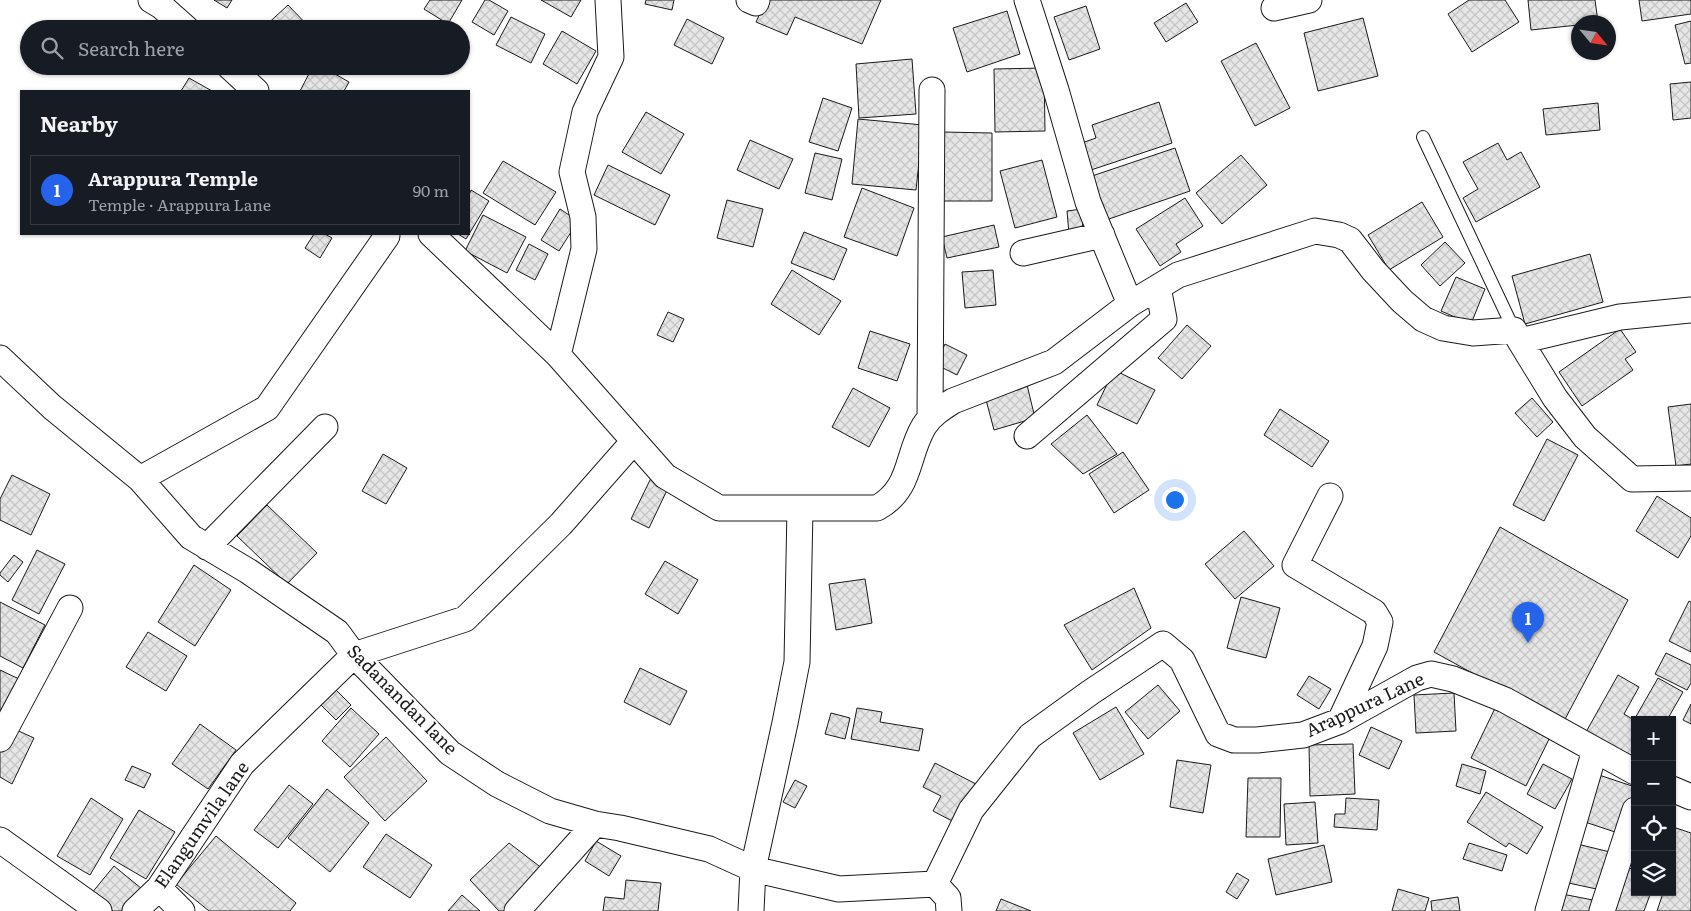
<!DOCTYPE html>
<html lang="en">
<head>
<meta charset="utf-8">
<style>
  :root { --surface:#171b24; --page:#242831; --text:#f1f3f6; --muted:#9ea1a6; --line:#363941; --accent:#2563eb }
  body { margin:0; font-family:Literata,serif; background:var(--page); color:var(--text) }
  .controls { position:absolute; right:15px; bottom:15px; display:grid; overflow:hidden; border-radius:0px; box-shadow:0 1px 4px #0004 }
  .controls button { width:45px; height:45px; display:grid; place-items:center; padding:0; border:0; border-bottom:1px solid var(--line); background:var(--surface); color:var(--text); font:25px sans-serif }
  .compass { position:absolute; left:1571px; top:15px; width:45px; height:45px; border-radius:50%; background:var(--surface); box-shadow:0 1px 4px #0004; rotate:119deg }
  .you { position:absolute; left:1174px; top:499px; width:18px; height:18px; margin:-12px; border:4px solid #fff; border-radius:50%; background:#1a73e8; box-shadow:0 0 0 8px #1a73e833 }
  .badge { display:grid; place-items:center; width:32px; height:32px; border-radius:50%; background:var(--accent); color:#fff; font-size:16px; font-weight:700 }
  .pin { position:absolute; translate:-50% -41px; filter:drop-shadow(0 1px 2px #0008) }
  .pin::after { content:''; position:absolute; top:26px; width:18px; height:15px; background:inherit; clip-path:polygon(0 0,100% 0,50% 100%) }
  .list { margin:0; padding:0; list-style:none }
  h2 { display:flex; justify-content:space-between; align-items:center; height:65px; margin:0; padding:0 20px; font-size:21px }
  h2 small { font-size:16px; font-weight:400; color:var(--muted) }
  .list li { display:grid; grid-template-columns:32px 1fr auto; gap:15px; align-items:center; box-sizing:border-box; height:70px; margin:0 10px 10px; padding:0 10px; border:1px solid var(--line); border-radius:0px }
  .list b { display:block; font-size:19px; white-space:nowrap }
  .list p { margin:0; font-size:16px; white-space:nowrap; color:var(--muted) }
  .list em { font-size:16px; font-style:normal; color:var(--muted) }
  .icon { flex:none; width:28px; height:28px; fill:none; stroke:currentColor; stroke-width:2; stroke-linecap:round; stroke-linejoin:round }
  .map { position:relative; flex:none; width:1691px; height:911px; overflow:hidden }
  .search { position:absolute; background:var(--surface); box-shadow:0 1px 4px #0004; left:20px; top:20px; width:450px; height:55px; display:flex; align-items:center; gap:12px; box-sizing:border-box; padding:0 18px; border-radius:28px; color:var(--muted); font-size:19px }
  .panel { position:absolute; background:var(--surface); box-shadow:0 1px 4px #0004; left:20px; top:90px; width:450px; height:145px; border-radius:0px }
  .map>svg:first-child { display:block }
</style>
</head>
<body>
<div class="map">
<svg width="1691" height="911" viewBox="0 0 1691 911">
  <defs>
    <pattern id="building-cross-hatch" width="8" height="8" patternUnits="userSpaceOnUse" patternTransform="scale(1.25)"><rect width="8" height="8" fill="#e6e6e6"/><path d="M0 0l8 8M0 8l8-8" fill="none" stroke="#c5c5c5"/></pattern>
  </defs>
  <rect width="100%" height="100%" fill="#fff"/>
  <path fill="url(#building-cross-hatch)" stroke="#1a1a1a" d="M 214,0 L 232,0 L 227,8 Z
    M 430,0 L 462,0 L 448,24 L 424,9 Z
    M 485,0 L 489,0 L 508,11 L 494,35 L 472,22 Z
    M 541,0 L 581,0 L 571,17 Z
    M 646,0 L 674,0 L 672,10 L 645,4 Z
    M 766,0 L 881,0 L 862,44 L 795,17 L 787,35 L 756,22 Z
    M 1469,0 L 1505,0 L 1519,22 L 1472,52 L 1448,14 Z
    M 1528,0 L 1595,0 L 1598,22 L 1578,22 L 1578,25 L 1531,30 Z
    M 1639,0 L 1691,0 L 1691,14 L 1642,21 Z
    M 1186,3 L 1198,22 L 1166,42 L 1154,23 Z
    M 288,5 L 311,29 L 262,29 Z
    M 1086,6 L 1100,49 L 1069,60 L 1054,17 Z
    M 1007,11 L 1020,54 L 967,72 L 953,28 Z
    M 511,17 L 545,34 L 531,63 L 496,45 Z
    M 1363,18 L 1378,76 L 1318,91 L 1304,33 Z
    M 687,19 L 724,38 L 712,64 L 674,45 Z
    M 1691,21 L 1691,63 L 1685,64 L 1675,25 Z
    M 562,31 L 596,51 L 577,84 L 543,64 Z
    M 1256,43 L 1290,108 L 1255,126 L 1221,61 Z
    M 912,59 L 916,114 L 859,118 L 856,64 Z
    M 313,66 L 321,66 L 349,82 L 344,91 L 300,91 Z
    M 1044,68 L 1045,131 L 995,132 L 994,69 Z
    M 189,78 L 212,91 L 181,91 Z
    M 1691,82 L 1691,118 L 1673,120 L 1670,84 Z
    M 823,98 L 852,108 L 838,151 L 809,142 Z
    M 1159,102 L 1172,143 L 1085,172 L 1076,145 L 1096,138 L 1092,125 Z
    M 1598,103 L 1600,130 L 1546,135 L 1543,109 Z
    M 646,112 L 684,134 L 661,174 L 622,152 Z
    M 858,119 L 923,125 L 916,190 L 852,184 Z
    M 943,132 L 992,133 L 992,201 L 942,201 Z
    M 750,140 L 793,159 L 779,189 L 737,170 Z
    M 1498,143 L 1507,160 L 1521,152 L 1540,187 L 1476,222 L 1463,198 L 1478,189 L 1463,162 Z
    M 1175,148 L 1190,191 L 1106,220 L 1092,176 Z
    M 815,153 L 842,159 L 832,200 L 805,193 Z
    M 1241,155 L 1267,185 L 1222,224 L 1196,193 Z
    M 1042,160 L 1057,217 L 1015,228 L 1000,171 Z
    M 503,161 L 556,192 L 535,225 L 483,193 Z
    M 608,165 L 670,195 L 655,225 L 594,195 Z
    M 862,188 L 914,208 L 897,256 L 844,237 Z
    M 471,190 L 489,201 L 466,239 L 458,234 L 469,234 L 469,195 Z
    M 1185,198 L 1203,226 L 1176,244 L 1181,252 L 1160,266 L 1136,229 Z
    M 727,200 L 763,209 L 753,247 L 717,238 Z
    M 1422,202 L 1443,237 L 1389,270 L 1368,235 Z
    M 560,209 L 578,221 L 559,251 L 541,240 Z
    M 1082,209 L 1083,233 L 1069,234 L 1067,211 Z
    M 483,215 L 526,237 L 507,273 L 465,251 Z
    M 994,225 L 999,247 L 947,258 L 942,237 Z
    M 804,232 L 847,249 L 834,280 L 791,263 Z
    M 314,234 L 325,234 L 332,238 L 320,258 L 305,248 Z
    M 1445,242 L 1465,263 L 1440,286 L 1421,265 Z
    M 529,244 L 548,254 L 535,280 L 516,270 Z
    M 1590,254 L 1603,302 L 1525,324 L 1512,276 Z
    M 792,270 L 841,301 L 819,335 L 771,304 Z
    M 993,270 L 996,305 L 965,308 L 962,272 Z
    M 1456,277 L 1485,289 L 1471,324 L 1441,311 Z
    M 668,312 L 684,319 L 673,342 L 657,335 Z
    M 1187,325 L 1211,346 L 1182,379 L 1158,358 Z
    M 1620,329 L 1636,352 L 1625,359 L 1633,370 L 1582,406 L 1559,372 Z
    M 870,331 L 910,344 L 897,381 L 858,368 Z
    M 945,344 L 967,355 L 957,375 L 935,364 Z
    M 1114,370 L 1155,390 L 1137,424 L 1097,405 Z
    M 1027,385 L 1035,418 L 994,430 L 985,396 Z
    M 853,388 L 890,408 L 869,447 L 832,427 Z
    M 1532,398 L 1553,422 L 1537,437 L 1515,413 Z
    M 1691,404 L 1691,464 L 1676,466 L 1668,407 Z
    M 1280,409 L 1329,441 L 1312,467 L 1264,435 Z
    M 1087,415 L 1117,454 L 1083,474 L 1051,444 Z
    M 1547,439 L 1578,455 L 1544,521 L 1513,505 Z
    M 1123,452 L 1149,490 L 1114,513 L 1089,474 Z
    M 383,454 L 407,468 L 386,504 L 362,491 Z
    M 12,475 L 50,494 L 31,535 L 0,520 L 0,499 Z
    M 651,478 L 669,486 L 649,528 L 631,519 Z
    M 1657,496 L 1691,518 L 1691,536 L 1678,558 L 1636,531 Z
    M 267,505 L 317,553 L 287,584 L 237,536 Z
    M 1500,527 L 1628,600 L 1563,723 L 1434,652 Z
    M 1244,531 L 1274,566 L 1235,599 L 1205,564 Z
    M 37,550 L 65,564 L 39,614 L 12,600 Z
    M 14,555 L 23,562 L 8,582 L 0,575 L 0,573 Z
    M 665,561 L 698,580 L 678,614 L 645,594 Z
    M 194,565 L 231,590 L 195,646 L 158,622 Z
    M 865,579 L 872,623 L 836,630 L 829,584 Z
    M 1134,588 L 1151,628 L 1092,670 L 1064,625 Z
    M 1241,597 L 1280,608 L 1266,658 L 1227,648 Z
    M 1689,601 L 1691,602 L 1691,652 L 1669,641 Z
    M 0,602 L 45,625 L 23,668 L 0,656 Z
    M 148,632 L 187,656 L 166,691 L 126,667 Z
    M 1666,653 L 1691,665 L 1691,683 L 1687,690 L 1655,674 Z
    M 640,668 L 687,691 L 670,725 L 624,702 Z
    M 0,670 L 19,679 L 0,715 Z
    M 1618,675 L 1639,687 L 1624,714 L 1634,720 L 1658,678 L 1683,692 L 1667,720 L 1635,720 L 1635,759 L 1586,732 Z
    M 1309,676 L 1331,689 L 1319,709 L 1297,695 Z
    M 330,684 L 351,705 L 336,720 L 315,699 Z
    M 1158,685 L 1180,711 L 1148,739 L 1125,712 Z
    M 1454,693 L 1456,731 L 1416,733 L 1414,695 Z
    M 1498,702 L 1554,729 L 1526,786 L 1471,758 Z
    M 1691,704 L 1691,724 L 1683,720 Z
    M 1116,707 L 1144,754 L 1100,780 L 1073,733 Z
    M 351,708 L 379,734 L 350,767 L 322,741 Z
    M 857,708 L 882,712 L 880,722 L 923,729 L 919,751 L 851,739 Z
    M 831,713 L 850,718 L 845,739 L 825,734 Z
    M 200,724 L 236,750 L 208,789 L 172,764 Z
    M 1371,727 L 1402,741 L 1389,769 L 1359,755 Z
    M 12,728 L 34,738 L 12,784 L 0,777 L 0,752 Z
    M 386,737 L 427,781 L 385,821 L 344,777 Z
    M 1353,744 L 1355,794 L 1310,796 L 1309,745 Z
    M 1177,760 L 1211,765 L 1203,813 L 1170,807 Z
    M 935,763 L 976,784 L 956,823 L 933,811 L 941,796 L 923,787 Z
    M 1462,764 L 1486,771 L 1480,794 L 1456,786 Z
    M 1543,764 L 1572,779 L 1555,809 L 1527,794 Z
    M 132,766 L 151,774 L 144,788 L 125,780 Z
    M 1596,774 L 1635,787 L 1635,803 L 1624,835 L 1579,820 Z
    M 1248,778 L 1281,778 L 1280,837 L 1246,837 Z
    M 795,780 L 807,786 L 795,808 L 783,802 Z
    M 289,785 L 313,804 L 278,848 L 254,830 Z
    M 327,789 L 369,823 L 330,872 L 288,838 Z
    M 1486,792 L 1543,827 L 1527,854 L 1509,843 L 1506,847 L 1467,822 Z
    M 91,798 L 123,819 L 90,875 L 57,856 Z
    M 1346,798 L 1379,800 L 1377,830 L 1334,827 L 1335,814 L 1345,814 Z
    M 1315,802 L 1318,843 L 1286,845 L 1284,804 Z
    M 139,810 L 175,832 L 146,879 L 110,858 Z
    M 1676,828 L 1691,833 L 1691,911 L 1657,911 L 1663,893 L 1661,892 L 1672,892 L 1672,839 Z
    M 386,834 L 432,865 L 410,898 L 363,867 Z
    M 216,836 L 296,903 L 290,911 L 209,911 L 176,884 Z
    M 596,841 L 621,856 L 609,876 L 585,861 Z
    M 509,843 L 547,872 L 503,911 L 499,911 L 470,880 Z
    M 1469,843 L 1507,855 L 1502,871 L 1463,859 Z
    M 1573,843 L 1610,852 L 1601,890 L 1564,882 Z
    M 1324,845 L 1332,882 L 1276,895 L 1268,859 Z
    M 114,866 L 142,889 L 125,911 L 113,911 L 91,894 Z
    M 1626,867 L 1635,870 L 1635,892 L 1651,892 L 1644,911 L 1610,911 Z
    M 1237,873 L 1249,880 L 1237,899 L 1226,892 Z
    M 626,880 L 661,883 L 658,911 L 603,911 L 605,897 L 624,899 Z
    M 1398,889 L 1429,898 L 1425,911 L 1392,911 Z
    M 1562,894 L 1598,901 L 1596,911 L 1559,911 Z
    M 462,895 L 480,911 L 448,911 Z
    M 1458,897 L 1460,911 L 1432,911 L 1431,901 Z
    M 1001,899 L 1031,911 L 996,911 Z"/>
  <g fill="none" stroke-linecap="round" stroke-linejoin="round">
    <defs>
      <path id="lane" d="M 1423,137 L 1514,330"/>
      <path id="street" d="M 151,0 L 161,6 L 187,29
        M 749,0 L 756,3 L 757,0
        M 1027,0 L 1056,90 L 1088,202 L 1130,304
        M 1274,8 L 1309,0
        M 229,66 L 256,91
        M 431,234 L 558,355 L 665,476 L 719,508 L 877,508 C 912,489 906,456 924,426 C 931,415 942,408 953,401 L 1054,362 L 1130,304 L 1178,275 L 1315,231 L 1339,235 L 1350,240 L 1373,270 L 1402,301 L 1423,319 L 1443,328 L 1473,333 L 1514,330 L 1520,341
        M 1023,253 L 1102,235
        M 1691,310 L 1620,317 L 1520,341 L 1555,398 L 1585,437 L 1632,479 L 1691,478
        M 558,355 L 584,249 L 583,217 L 572,172 L 585,112 L 611,57 L 608,0
        M 0,358 L 52,407 L 140,479 L 267,408 L 387,236 L 385,234
        M 930,418 L 932,90
        M 1027,436 L 1164,319 L 1158,287
        M 140,479 L 191,537 L 248,571 L 337,632 L 354,655 L 450,753 L 497,784 L 550,811 L 595,824 L 620,828 L 709,849 L 753,869 L 839,889 L 935,884 L 948,898 L 949,911
        M 1330,496 L 1295,565 L 1374,612 L 1380,622 L 1375,646 L 1340,721
        M 207,547 L 325,427
        M 0,739 L 70,608
        M 1672,789 L 1691,797
        M 0,840 L 99,911
        M 935,884 L 971,810 L 1030,736 L 1091,692 L 1163,644 L 1182,660 L 1218,734 L 1234,740 L 1257,740 L 1303,735 L 1340,721 L 1417,678 L 1431,674 L 1453,679 L 1505,700 L 1635,772
        M 159,888 L 182,911
        M 135,911 L 159,888 L 242,764 L 354,655 L 465,619 L 561,524 L 634,441
        M 517,911 L 595,824
        M 751,911 L 753,869 L 785,723 L 797,662 L 800,508
        M 1548,911 L 1595,750
        M 1602,911 L 1635,810"/>
    </defs>
    <use href="#lane" stroke="#1a1a1a" stroke-width="14"/>
    <use href="#street" stroke="#1a1a1a" stroke-width="27"/>
    <use href="#lane" stroke="#fff" stroke-width="12"/>
    <use href="#street" stroke="#fff" stroke-width="25"/>
  </g>
  <g text-anchor="middle" stroke-width="4" stroke-linejoin="round" paint-order="stroke">
    <g font-size="18" fill="#1a1a1a" stroke="#fff">
      <text transform="translate(402 700) rotate(45)" y="6">Sadanandan lane</text>
      <text transform="translate(1365 705) rotate(-25)" y="6">Arappura Lane</text>
      <text transform="translate(202 825) rotate(-55)" y="6">Elangumvila lane</text>
    </g>
  </g>
</svg>
<div class="controls">
<button>+</button>
<button>−</button>
<button><svg class="icon" aria-label="locate" viewBox="0 0 24 24"><circle cx="12" cy="12" r="6"/><path d="M12 2v4M12 18v4M2 12h4M18 12h4"/></svg></button>
<button><svg class="icon" aria-label="layers" viewBox="0 0 24 24"><path d="M12 4l9 5-9 5-9-5zM3 14l9 5 9-5"/></svg></button>
</div>
<svg class="compass" viewBox="-18 -18 36 36"><path d="M0-13l5 13h-10z" fill="#e53935"/><path d="M0 13l5-13h-10z" fill="#9ea1a6"/></svg>
<div class="you"></div>
<div class="pin badge" style="left:1528px;top:643px">1</div>
<div class="search"><svg class="icon" aria-label="search" viewBox="0 0 24 24"><circle cx="10" cy="10" r="6"/><path d="M15 15l6 6"/></svg>Search here</div>
<section class="panel">
<h2>Nearby<small></small></h2>
<ul class="list">
<li><span class="badge">1</span><div><b>Arappura Temple</b><p>Temple · Arappura Lane</p></div><em>90 m</em></li>
</ul>
</section>
</div>
</body>
</html>
